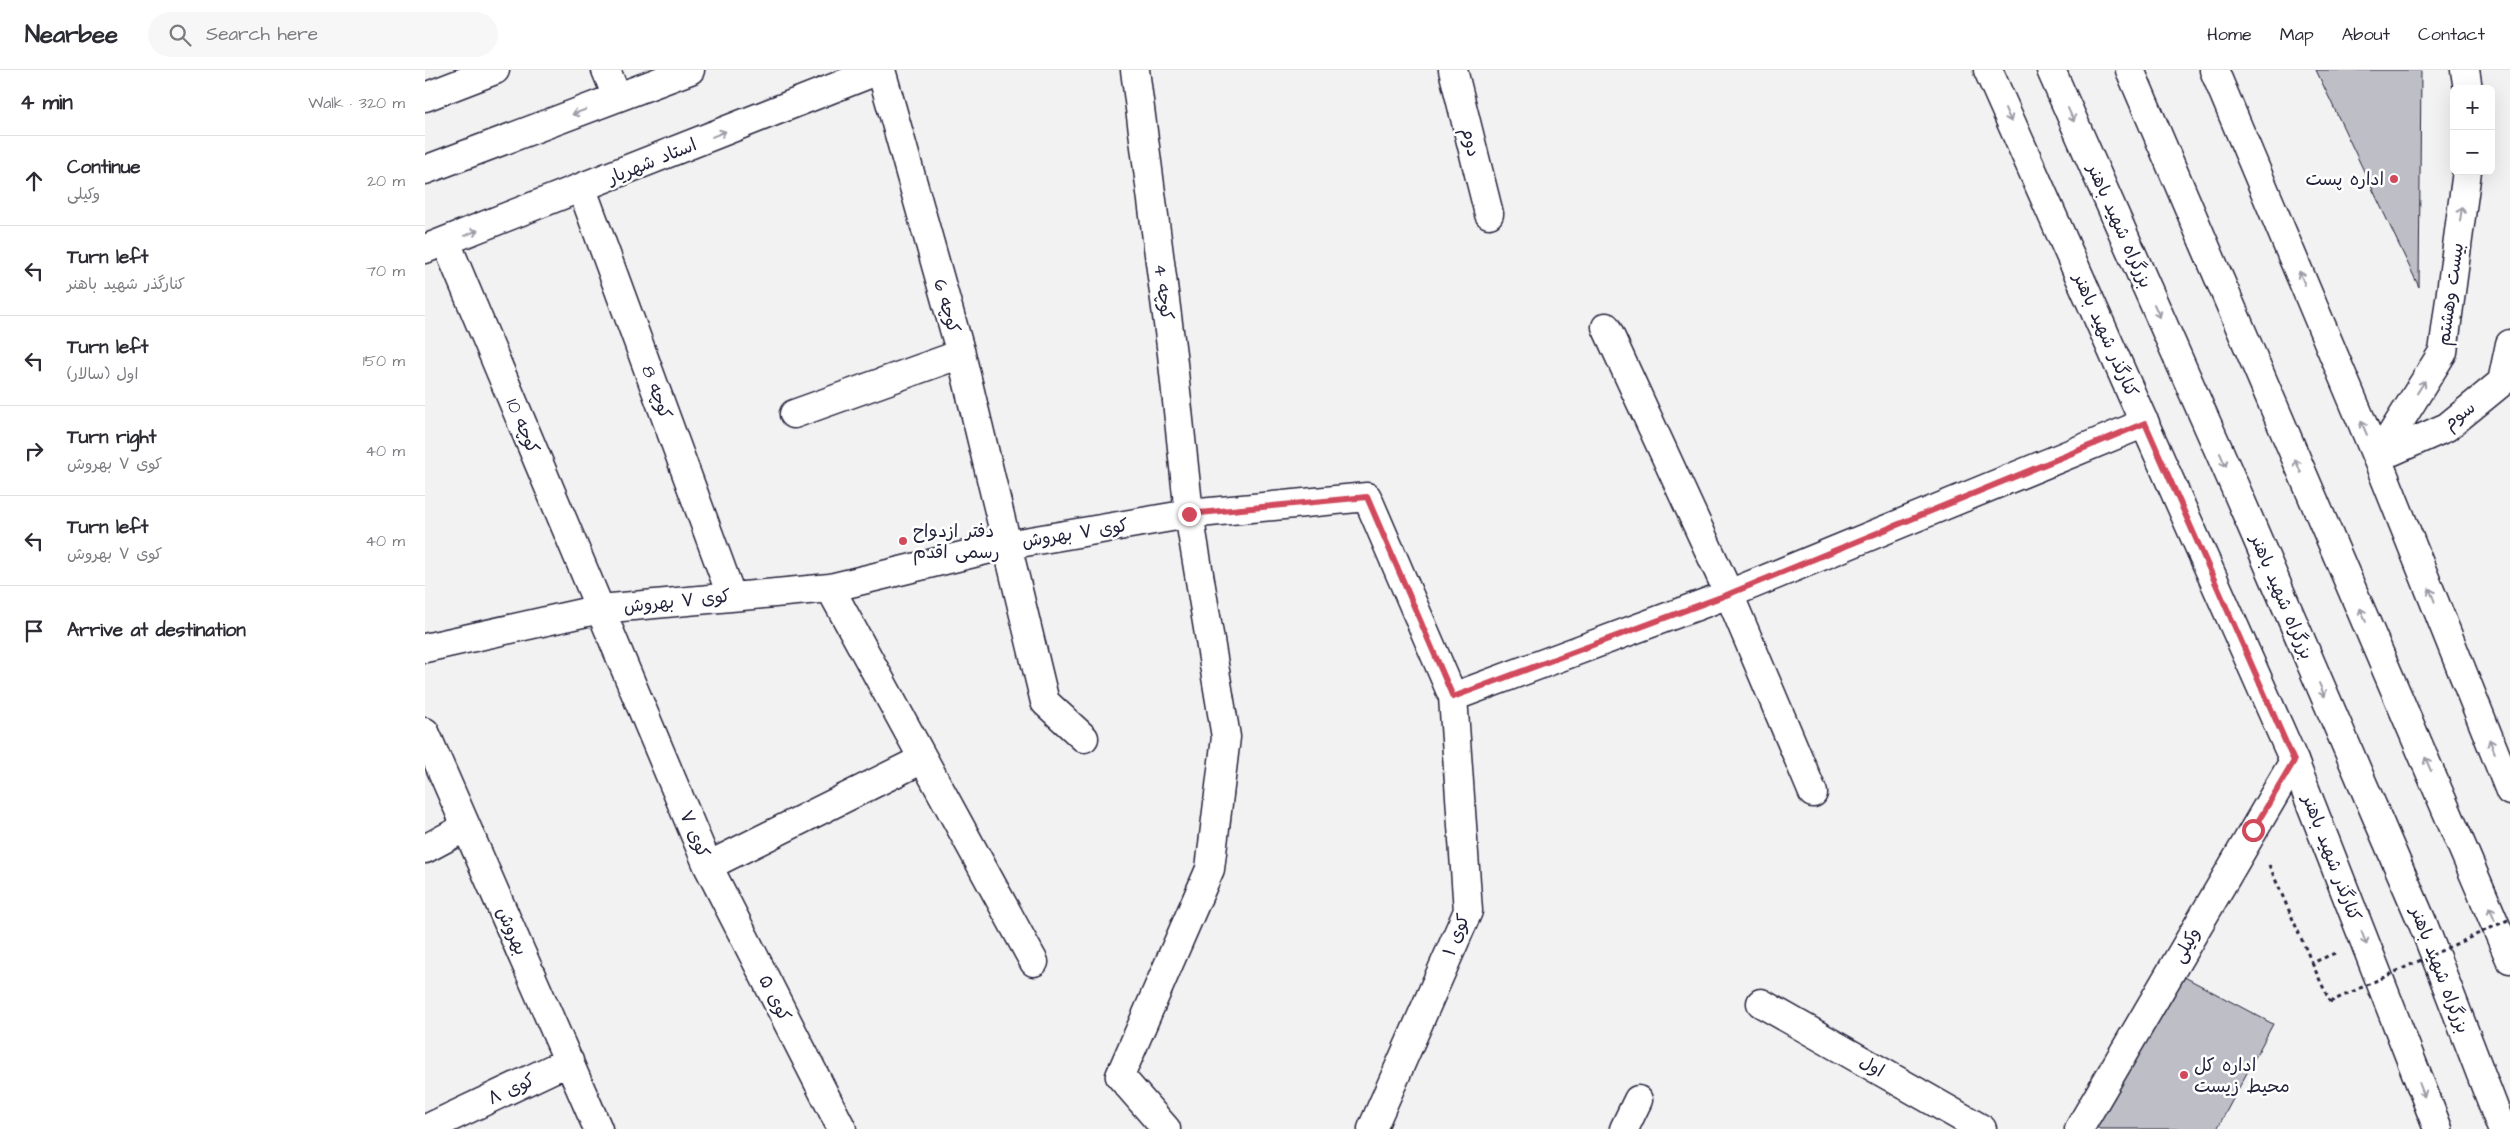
<!DOCTYPE html>
<html lang="en">
<head>
<meta charset="utf-8">
<style>
  :root { --surface:#fff; --page:#f7f7f7; --text:#2b2b33; --muted:#7c7c81; --line:#e1e1e2 }
  body { margin:0; font-family:"Architects Daughter","Playpen Sans Arabic",sans-serif; background:var(--page); color:var(--text) }
  .controls { position:absolute; right:15px; top:15px; display:grid; overflow:hidden; border-radius:8px; box-shadow:0 5px 20px #0002 }
  .controls button { width:45px; height:45px; display:grid; place-items:center; padding:0; border:0; border-bottom:1px solid var(--line); background:var(--surface); color:var(--text); font:25px sans-serif }
  .stop { position:absolute; width:15px; height:15px; margin:-11px; border:4px solid #d1495b; border-radius:50%; background:#fff }
  .stop.end { background:#d1495b; border-color:#fff; box-shadow:0 1px 5px #0008 }
  .list { margin:0; padding:0; list-style:none }
  h2 { display:flex; justify-content:space-between; align-items:center; height:65px; margin:0; padding:0 20px; font-size:21px }
  h2 small { font-size:16px; font-weight:400; color:var(--muted) }
  .list li { display:grid; grid-template-columns:32px 1fr auto; gap:15px; align-items:center; box-sizing:border-box; height:90px; padding:0 20px; border-top:1px solid var(--line) }
  .list b { display:block; font-size:19px; white-space:nowrap }
  .list p { margin:0; font-size:16px; white-space:nowrap; color:var(--muted) }
  .list em { font-size:16px; font-style:normal; color:var(--muted) }
  .icon { flex:none; width:28px; height:28px; fill:none; stroke:currentColor; stroke-width:2; stroke-linecap:round; stroke-linejoin:round }
  .map { position:relative; flex:none; width:2085px; height:1059px; overflow:hidden }
  header { display:flex; align-items:center; gap:30px; box-sizing:border-box; height:70px; padding:0 25px; background:var(--surface); border-bottom:1px solid var(--line) }
  header strong { font-size:24px }
  nav { display:flex; gap:28px; margin-inline-start:auto; font-size:18px }
  .search { width:350px; height:45px; background:var(--page); display:flex; align-items:center; gap:12px; box-sizing:border-box; padding:0 18px; border-radius:28px; color:var(--muted); font-size:19px }
  main { display:flex }
  aside { flex:1; background:var(--surface) }
  .map>svg:first-child { display:block }
</style>
</head>
<body>
<header>
<strong>Nearbee</strong>
<div class="search"><svg class="icon" aria-label="search" viewBox="0 0 24 24"><circle cx="10" cy="10" r="6"/><path d="M15 15l6 6"/></svg>Search here</div>
<nav><a>Home</a><a>Map</a><a>About</a><a>Contact</a></nav>
</header>
<main>
<aside>
<h2>4 min<small>Walk · 320 m</small></h2>
<ul class="list">
<li><svg class="icon" aria-label="ahead" viewBox="0 0 24 24"><path d="M12 20V5M6 11l6-6 6 6"/></svg><div><b>Continue</b><p>وکیلی</p></div><em>20 m</em></li>
<li><svg class="icon" aria-label="left" viewBox="0 0 24 24"><path d="M17 20v-9H6M10 6l-5 5 5 5"/></svg><div><b>Turn left</b><p>کنارگذر شهید باهنر</p></div><em>70 m</em></li>
<li><svg class="icon" aria-label="left" viewBox="0 0 24 24"><path d="M17 20v-9H6M10 6l-5 5 5 5"/></svg><div><b>Turn left</b><p>اول (سالار)</p></div><em>150 m</em></li>
<li><svg class="icon" aria-label="right" viewBox="0 0 24 24"><path d="M7 20v-9h11M14 6l5 5-5 5"/></svg><div><b>Turn right</b><p>کوی ۷ بهروش</p></div><em>40 m</em></li>
<li><svg class="icon" aria-label="left" viewBox="0 0 24 24"><path d="M17 20v-9H6M10 6l-5 5 5 5"/></svg><div><b>Turn left</b><p>کوی ۷ بهروش</p></div><em>40 m</em></li>
<li><svg class="icon" aria-label="arrive" viewBox="0 0 24 24"><path d="M6 21V4h12l-3 4 3 4H6"/></svg><div><b>Arrive at destination</b></div></li>
</ul>
</aside>
<div class="map">
<svg width="2085" height="1059" viewBox="0 0 2085 1059">
  <rect width="100%" height="100%" fill="#f2f2f3"/>
  <filter id="ink" filterUnits="userSpaceOnUse"><feTurbulence type="fractalNoise" baseFrequency=".02" numOctaves="2"/><feDisplacementMap in="SourceGraphic" scale="10" xChannelSelector="R" yChannelSelector="G"/><feConvolveMatrix kernelMatrix="1 2 1 2 8 2 1 2 1" color-interpolation-filters="sRGB"/></filter>
  <g filter="url(#ink)">
    <path fill="#bebec6" stroke="#22223b" d="M 1891,0 L 1996,0 L 1994,217 Z
      M 1752,903 L 1848,954 L 1792,1059 L 1675,1059 L 1671,1057 Z"/>
    <g fill="none" stroke-linecap="round" stroke-linejoin="round">
      <defs>
        <path id="minor" d="M 181,0 L 192,27
          M 456,0 L 536,284 L 620,632 L 659,668
          M 710,0 L 747,284 L 764,444 L 801,667 L 785,799 L 695,1006 L 741,1059
          M 1028,0 L 1064,144
          M 2040,0 L 2043,19
          M 0,27 L 70,0
          M 157,119 L 306,525
          M 21,172 L 283,796 L 498,689
          M 1181,257 L 1304,524 L 1388,723
          M 369,344 L 536,284
          M 1952,388 L 2018,282 L 2042,101
          M 1952,388 L 2022,357 L 2077,312 L 2085,274
          M 405,518 L 609,892
          M 0,578 L 175,539 L 405,518 L 582,475 L 764,444 L 942,427 L 1028,627 L 1043,841 L 947,1059
          M 1028,627 L 1304,524 L 1720,353
          M 0,662 L 173,1059
          M 0,779 L 41,757
          M 283,796 L 417,1059
          M 1336,933 L 1557,1059
          M 1,1059 L 144,991
          M 1199,1059 L 1213,1030
          M 1654,1059 L 1869,691"/>
        <path id="major" d="M 1563,0 L 1869,691 L 2013,1059
          M 1789,0 L 1952,388 L 2085,721
          M 0,100 L 265,0
          M 0,179 L 454,0"/>
        <path id="highway" d="M 1626,0 L 1813,424 L 1998,854 L 2077,1059
          M 1705,0 L 2085,889"/>
      </defs>
      <use href="#minor" stroke="#22223b" stroke-width="31"/>
      <use href="#major" stroke="#22223b" stroke-width="31"/>
      <use href="#highway" stroke="#22223b" stroke-width="31"/>
      <path stroke="#22223b" stroke-width="3" stroke-dasharray="4 4" stroke-linecap="butt" d="M 1844,795 L 1887,893 L 1910,883
        M 1887,893 L 1905,932"/>
      <use href="#minor" stroke="#fff" stroke-width="28"/>
      <use href="#major" stroke="#fff" stroke-width="28"/>
      <use href="#highway" stroke="#fff" stroke-width="28"/>
      <path stroke="#22223b" stroke-width="3" stroke-dasharray="4 4" stroke-linecap="butt" d="M 1905,932 L 2085,849"/>
    </g>
    <defs><path id="oneway-shaft" d="M-6 0H5M1.5-3L5.5 0L1.5 3" fill="none" stroke-width="1.6" stroke-linecap="round" stroke-linejoin="round" transform="scale(1.25)"/></defs>
    <g stroke="#9c9ca7">
      <use href="#oneway-shaft" transform="translate(154 42) rotate(159)"/>
      <use href="#oneway-shaft" transform="translate(1583 45) rotate(66)"/>
      <use href="#oneway-shaft" transform="translate(1646 45) rotate(66)"/>
      <use href="#oneway-shaft" transform="translate(294 64) rotate(-22)"/>
      <use href="#oneway-shaft" transform="translate(2036 144) rotate(-82)"/>
      <use href="#oneway-shaft" transform="translate(46 163) rotate(-22)"/>
      <use href="#oneway-shaft" transform="translate(1877 208) rotate(-113)"/>
      <use href="#oneway-shaft" transform="translate(1732 241) rotate(66)"/>
      <use href="#oneway-shaft" transform="translate(1996 317) rotate(-58)"/>
      <use href="#oneway-shaft" transform="translate(1939 358) rotate(-113)"/>
      <use href="#oneway-shaft" transform="translate(1798 390) rotate(66)"/>
      <use href="#oneway-shaft" transform="translate(1873 396) rotate(-113)"/>
      <use href="#oneway-shaft" transform="translate(2007 525) rotate(-112)"/>
      <use href="#oneway-shaft" transform="translate(1938 545) rotate(-113)"/>
      <use href="#oneway-shaft" transform="translate(1897 620) rotate(67)"/>
      <use href="#oneway-shaft" transform="translate(2067 676) rotate(-112)"/>
      <use href="#oneway-shaft" transform="translate(2003 694) rotate(-113)"/>
      <use href="#oneway-shaft" transform="translate(2067 844) rotate(-112)"/>
      <use href="#oneway-shaft" transform="translate(1939 868) rotate(69)"/>
      <use href="#oneway-shaft" transform="translate(1997 1020) rotate(69)"/>
    </g>
  </g>
  <g fill="none" stroke-linecap="round" stroke-linejoin="round" filter="url(#ink)">
    <path stroke="#d1495b" stroke-width="6" d="M 764,444 L 942,427 L 1028,627 L 1304,524 L 1720,353 L 1869,691 L 1828,760"/>
  </g>
  <g fill="#d1495b" stroke="#fff" stroke-width="2">
    <circle cx="1969" cy="109" r="5"/>
    <circle cx="478" cy="471" r="5"/>
    <circle cx="1759" cy="1005" r="5"/>
  </g>
  <g text-anchor="middle" stroke-width="5" stroke-linejoin="round" paint-order="stroke">
    <g font-size="18" fill="#22223b" stroke="#fff">
      <text transform="translate(1046 72) rotate(76)" y="6">دوم</text>
      <text transform="translate(227 91) rotate(-22)" y="6">استاد شهریار</text>
      <text transform="translate(1695 156) rotate(66)" y="6">بزرگراه شهید باهنر</text>
      <text transform="translate(739 222) rotate(83)" y="6">کوچه 4</text>
      <text transform="translate(2025 224) rotate(-82)" y="6">بیست وهشتم</text>
      <text transform="translate(522 236) rotate(74)" y="6">کوچه 6</text>
      <text transform="translate(1681 265) rotate(66)" y="6">کنارگذر شهید باهنر</text>
      <text transform="translate(232 322) rotate(70)" y="6">کوچه 8</text>
      <text transform="translate(2034 345) rotate(-37)" y="6">سوم</text>
      <text transform="translate(98 356) rotate(67)" y="6">کوچه 10</text>
      <text transform="translate(650 463) rotate(-9)" y="6">کوی ۷ بهروش</text>
      <text transform="translate(1857 527) rotate(67)" y="6">بزرگراه شهید باهنر</text>
      <text transform="translate(252 531) rotate(-6)" y="6">کوی ۷ بهروش</text>
      <text transform="translate(270 764) rotate(67)" y="6">کوی ۷</text>
      <text transform="translate(1907 788) rotate(69)" y="6">کنارگذر شهید باهنر</text>
      <text transform="translate(87 861) rotate(66)" y="6">بهروش</text>
      <text transform="translate(1031 865) rotate(-68)" y="6">کوی ۱</text>
      <text transform="translate(1761 875) rotate(-60)" y="6">وکیلی</text>
      <text transform="translate(2015 900) rotate(69)" y="6">بزرگراه شهید باهنر</text>
      <text transform="translate(350 928) rotate(63)" y="6">کوی ۵</text>
      <text transform="translate(1447 996) rotate(30)" y="6">اول</text>
      <text transform="translate(86 1019) rotate(-25)" y="6">کوی ۸</text>
    </g>
    <g font-size="18" fill="#22223b" stroke="#fff" text-anchor="start">
      <text x="1959" y="115" text-anchor="end">اداره پست</text>
      <text x="488" y="467">دفتر ازدواح<tspan x="488" dy="21">رسمی اقدم</tspan></text>
      <text x="1769" y="1001">اداره کل<tspan x="1769" dy="21">محیط زیست</tspan></text>
    </g>
  </g>
</svg>
<div class="controls">
<button>+</button>
<button>−</button>
</div>
<div class="stop" style="left:1828px;top:760px"></div>
<div class="stop end" style="left:764px;top:444px"></div>
</div>
</main>
</body>
</html>
